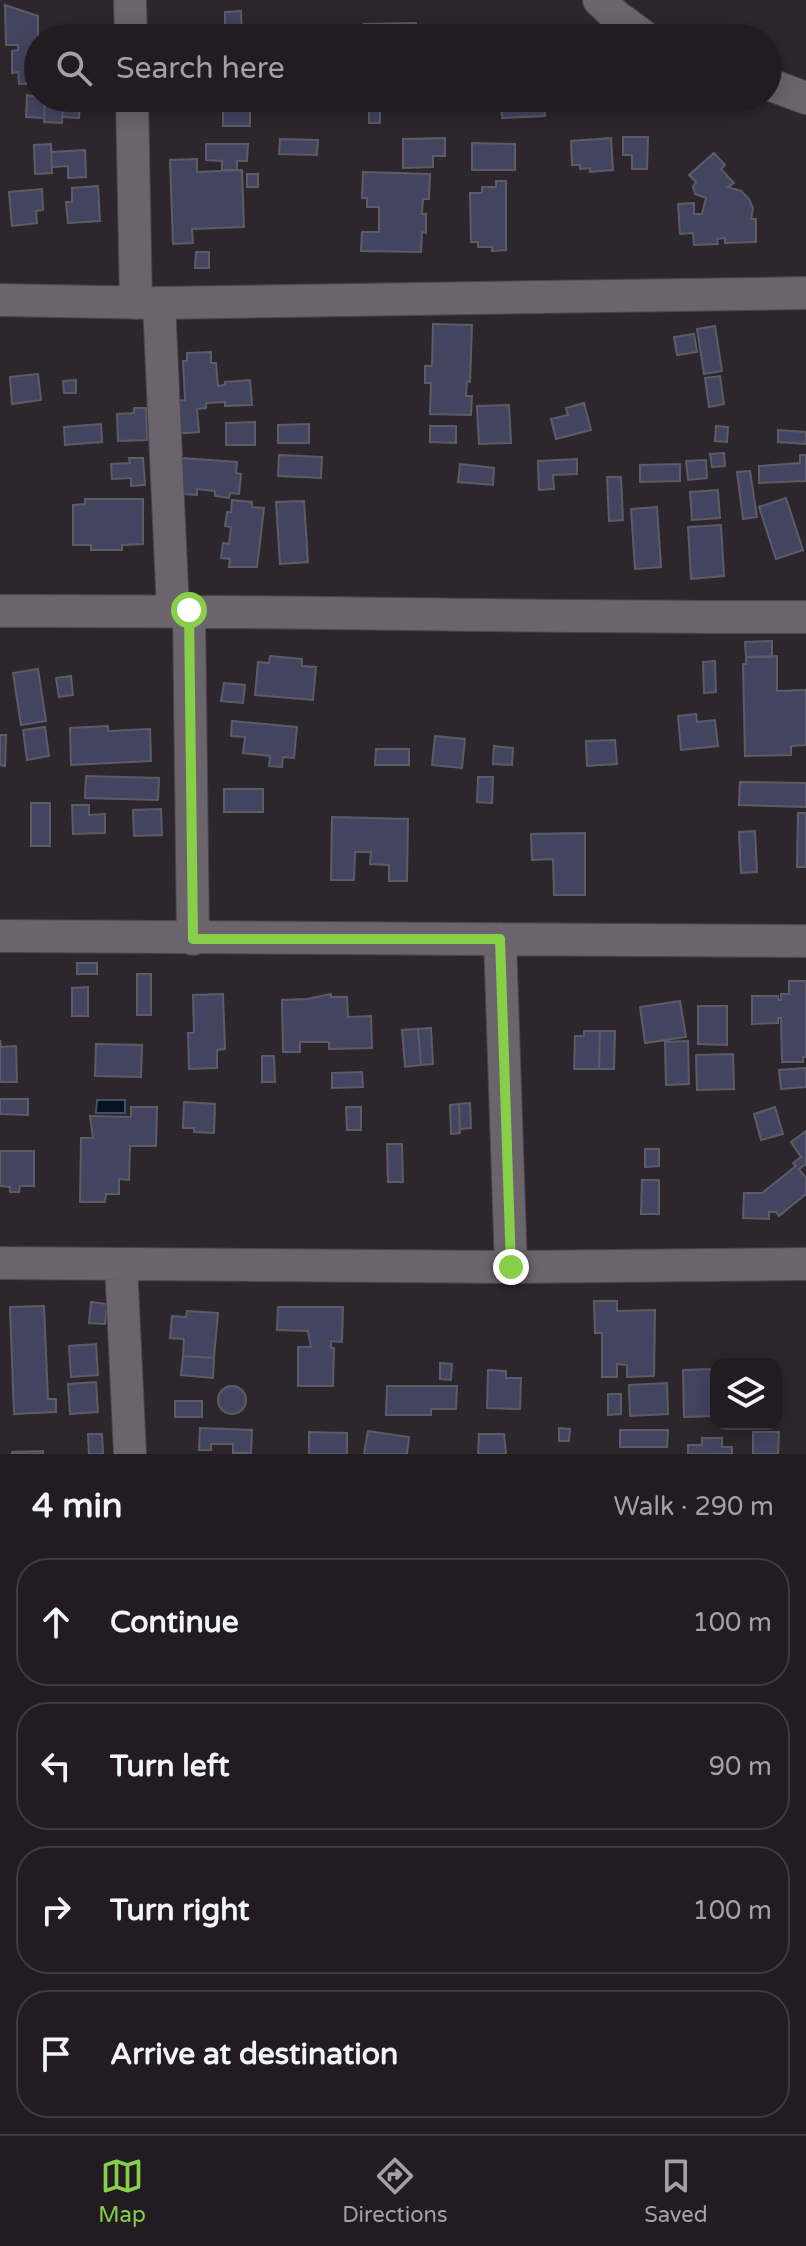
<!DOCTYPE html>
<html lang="en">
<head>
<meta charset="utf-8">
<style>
  :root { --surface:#221c22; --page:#2e292f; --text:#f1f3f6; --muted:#a2a1a5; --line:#3f3a40; --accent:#88cf49 }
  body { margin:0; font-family:"Varela Round",sans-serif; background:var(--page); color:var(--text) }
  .controls { position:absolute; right:24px; bottom:24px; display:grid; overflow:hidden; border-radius:16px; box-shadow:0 4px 20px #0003 }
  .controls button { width:72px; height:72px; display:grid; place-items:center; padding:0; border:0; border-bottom:2px solid var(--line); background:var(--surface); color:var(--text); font:40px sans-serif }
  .stop { position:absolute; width:24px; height:24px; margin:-18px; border:6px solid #88cf49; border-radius:50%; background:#fff }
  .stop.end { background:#88cf49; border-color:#fff; box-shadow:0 2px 8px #0008 }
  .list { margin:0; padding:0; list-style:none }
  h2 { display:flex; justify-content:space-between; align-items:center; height:104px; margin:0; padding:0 32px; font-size:34px }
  h2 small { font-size:26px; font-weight:400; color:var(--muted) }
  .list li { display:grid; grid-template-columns:52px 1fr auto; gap:24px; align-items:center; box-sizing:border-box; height:128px; margin:0 16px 16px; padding:0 16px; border:2px solid var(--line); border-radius:32px }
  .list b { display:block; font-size:30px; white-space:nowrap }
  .list em { font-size:26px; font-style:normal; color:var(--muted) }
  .icon { flex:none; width:44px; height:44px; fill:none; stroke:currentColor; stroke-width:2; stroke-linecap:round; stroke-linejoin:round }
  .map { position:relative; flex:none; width:806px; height:1454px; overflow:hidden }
  .search { position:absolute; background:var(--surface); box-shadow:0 4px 20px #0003; left:24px; right:24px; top:24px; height:88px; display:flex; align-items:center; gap:20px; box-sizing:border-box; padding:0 28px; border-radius:44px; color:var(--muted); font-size:30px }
  .sheet { height:680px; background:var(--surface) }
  nav { display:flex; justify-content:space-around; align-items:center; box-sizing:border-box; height:112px; border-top:2px solid var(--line); background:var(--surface); font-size:22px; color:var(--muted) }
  nav a { display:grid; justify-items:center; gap:4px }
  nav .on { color:var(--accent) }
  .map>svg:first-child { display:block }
</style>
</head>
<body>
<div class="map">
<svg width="806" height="1454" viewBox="0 0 806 1454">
  <rect width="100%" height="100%" fill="#2d262d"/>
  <path fill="#051327" stroke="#47505f" stroke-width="2" d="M 97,1100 L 125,1100 L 125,1113 L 96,1113 Z"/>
  <path fill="#43445f" stroke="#5c5c66" stroke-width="2" d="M 5,5 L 38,16 L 38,84 L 19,84 L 18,72 L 12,73 L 12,51 L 18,50 L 18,45 L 6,45 Z
    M 241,11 L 242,38 L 225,38 L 225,12 Z
    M 416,23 L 416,38 L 364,38 L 364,24 Z
    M 27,95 L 45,98 L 44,118 L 26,117 Z
    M 45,98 L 63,98 L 62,123 L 44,122 Z
    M 63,98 L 80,99 L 79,118 L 62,117 Z
    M 223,98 L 250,98 L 250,126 L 223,126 Z
    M 501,98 L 544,98 L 545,116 L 502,118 Z
    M 369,102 L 380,102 L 380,123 L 369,123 Z
    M 623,137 L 648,137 L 647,169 L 632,169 L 632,155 L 623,155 Z
    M 445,138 L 445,156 L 433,156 L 433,167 L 403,168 L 403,139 Z
    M 611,138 L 613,170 L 590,172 L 590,168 L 580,169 L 580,165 L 572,165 L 571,141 Z
    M 280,139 L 318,140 L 317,155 L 279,154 Z
    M 472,143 L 515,144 L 515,170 L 472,170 Z
    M 51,144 L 52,173 L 35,174 L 34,145 Z
    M 206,144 L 248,144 L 247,161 L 237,161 L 237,170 L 222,170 L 222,161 L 206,160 Z
    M 85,150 L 86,177 L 68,178 L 68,166 L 52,167 L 51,152 Z
    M 714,153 L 725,165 L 721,169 L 734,183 L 728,187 L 741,191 L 749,199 L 753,208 L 751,219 L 756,219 L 756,242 L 725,243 L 725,238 L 717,239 L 718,244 L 694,245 L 693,233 L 680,234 L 678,204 L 694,203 L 694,214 L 702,214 L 706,198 L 695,194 L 693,187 L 696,182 L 689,175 Z
    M 197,159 L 197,172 L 242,170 L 244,227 L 192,229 L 193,243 L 173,244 L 170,160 Z
    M 363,172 L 430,174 L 429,199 L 423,199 L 422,214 L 426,214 L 426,233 L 422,232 L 421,252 L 361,251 L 362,232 L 379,232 L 379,207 L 367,207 L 367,198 L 362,198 Z
    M 247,174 L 258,174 L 258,187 L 247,187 Z
    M 496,181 L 506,181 L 506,250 L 492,251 L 492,247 L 478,247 L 478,242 L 471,242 L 470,193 L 482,193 L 482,187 L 496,187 Z
    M 98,186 L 100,221 L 68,223 L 66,202 L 72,202 L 72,188 Z
    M 42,189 L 43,210 L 36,211 L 37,223 L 12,226 L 9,192 Z
    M 196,252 L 209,252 L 209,268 L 195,268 Z
    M 433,324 L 472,325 L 470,382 L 467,381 L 466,396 L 472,396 L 471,415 L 430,414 L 431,383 L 425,383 L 425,366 L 432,366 Z
    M 715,326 L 722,371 L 704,374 L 697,329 Z
    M 694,334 L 697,352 L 677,355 L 674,337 Z
    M 211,352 L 211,363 L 216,363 L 218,386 L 225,385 L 225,382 L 250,380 L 252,405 L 225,406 L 225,402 L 206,403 L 206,408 L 197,409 L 199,432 L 173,434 L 172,401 L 185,400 L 183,361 L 187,361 L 187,353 Z
    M 38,374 L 41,400 L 12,404 L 10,377 Z
    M 720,376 L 724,404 L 709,407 L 705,378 Z
    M 76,380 L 76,393 L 64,393 L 63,381 Z
    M 584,403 L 591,430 L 556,439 L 551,419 L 568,415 L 566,408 Z
    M 509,405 L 511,443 L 479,444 L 477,406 Z
    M 134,408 L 146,408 L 147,440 L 118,441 L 117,414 L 134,413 Z
    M 255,422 L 255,445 L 226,445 L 226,423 Z
    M 101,424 L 102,442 L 65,445 L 64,427 Z
    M 309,424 L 309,443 L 278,443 L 278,425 Z
    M 430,426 L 456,426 L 456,443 L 430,442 Z
    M 716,426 L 728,427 L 727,442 L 715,441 Z
    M 778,430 L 806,432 L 806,444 L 778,442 Z
    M 724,453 L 725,466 L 712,467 L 710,454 Z
    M 279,455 L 322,457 L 321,478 L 278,476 Z
    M 800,455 L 806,455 L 806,481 L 759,483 L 759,466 L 800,463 Z
    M 129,458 L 143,458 L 145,485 L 131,486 L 131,478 L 112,479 L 111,464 L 130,463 Z
    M 181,458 L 237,462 L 236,473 L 241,474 L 239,494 L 230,493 L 229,498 L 215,496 L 215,491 L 197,489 L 197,495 L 183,494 Z
    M 577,459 L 577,474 L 553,475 L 554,489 L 539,490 L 538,461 Z
    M 706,460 L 707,478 L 688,480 L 686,461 Z
    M 460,464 L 494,468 L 493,485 L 458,482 Z
    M 680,464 L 680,481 L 640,482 L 640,465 Z
    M 750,471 L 757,517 L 743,519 L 737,472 Z
    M 607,477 L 621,477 L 623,520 L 609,521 Z
    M 718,490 L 720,518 L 692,520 L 690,492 Z
    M 786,498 L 803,550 L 776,559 L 759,507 Z
    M 85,499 L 143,499 L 143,544 L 122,545 L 122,550 L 91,550 L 91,545 L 73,545 L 73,505 L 85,504 Z
    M 232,500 L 252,502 L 252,507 L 264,508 L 257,567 L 229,567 L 230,559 L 221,558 L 223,543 L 229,544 L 231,527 L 225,526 L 227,512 L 231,512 Z
    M 304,501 L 308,562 L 280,564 L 276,502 Z
    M 657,507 L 661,567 L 635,569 L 631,509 Z
    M 721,525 L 724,576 L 691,579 L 688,527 Z
    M 772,641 L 772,657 L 746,657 L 745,642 Z
    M 270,656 L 302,659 L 302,666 L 316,667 L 313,700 L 255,695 L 258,662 L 269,663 Z
    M 777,656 L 777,691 L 806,690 L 806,745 L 791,746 L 791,755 L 745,756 L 743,664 L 746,664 L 746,657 Z
    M 715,661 L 716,692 L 704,693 L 703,662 Z
    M 38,669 L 46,721 L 21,725 L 13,673 Z
    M 71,676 L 73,695 L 59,697 L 56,678 Z
    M 224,683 L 245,685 L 243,703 L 221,701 Z
    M 696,714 L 697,722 L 715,720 L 718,746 L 681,750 L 678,716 Z
    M 232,721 L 297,727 L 294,758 L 283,757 L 282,767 L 269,766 L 270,756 L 243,753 L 245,737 L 231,736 Z
    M 108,726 L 108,731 L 150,729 L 151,761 L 71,765 L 70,728 Z
    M 45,727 L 49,756 L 27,760 L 23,730 Z
    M 0,735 L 6,735 L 5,766 L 0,765 Z
    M 435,736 L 465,739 L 462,768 L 432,765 Z
    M 615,740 L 617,764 L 587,766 L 586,741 Z
    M 494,746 L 513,748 L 512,765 L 493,764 Z
    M 376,749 L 409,749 L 409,765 L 375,765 Z
    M 86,776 L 159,778 L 158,800 L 85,798 Z
    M 478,777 L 493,777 L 492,803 L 477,802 Z
    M 740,782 L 806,783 L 806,807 L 739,805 Z
    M 224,789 L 263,789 L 263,812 L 224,812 Z
    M 31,803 L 50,803 L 50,846 L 31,846 Z
    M 72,805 L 89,805 L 89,815 L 105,814 L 105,833 L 73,834 Z
    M 161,809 L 162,835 L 134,836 L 133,810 Z
    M 798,813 L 806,813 L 806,867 L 797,867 Z
    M 332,817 L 408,819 L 407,881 L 389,881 L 389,865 L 370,864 L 371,852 L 355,852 L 354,880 L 331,880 Z
    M 755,831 L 757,872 L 741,873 L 739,832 Z
    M 585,833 L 585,895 L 554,895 L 553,859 L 532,860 L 531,834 Z
    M 77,963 L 97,963 L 97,974 L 77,974 Z
    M 137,974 L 151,974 L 151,1015 L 137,1015 Z
    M 789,981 L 806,981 L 806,1057 L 803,1057 L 803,1062 L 782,1062 L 781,1018 L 778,1018 L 778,1023 L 752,1024 L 752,996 L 778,996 L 778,1000 L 781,1000 L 781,994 L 789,994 Z
    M 88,987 L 88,1016 L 72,1016 L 72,988 Z
    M 223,994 L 225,1049 L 217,1050 L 217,1068 L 189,1069 L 188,1033 L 194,1033 L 193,995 Z
    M 331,994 L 331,997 L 347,997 L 348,1017 L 371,1016 L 372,1048 L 329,1049 L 329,1042 L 300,1042 L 300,1052 L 283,1052 L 282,1000 L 307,999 Z
    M 680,1001 L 686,1037 L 645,1043 L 640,1007 Z
    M 698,1006 L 727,1006 L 727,1045 L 698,1044 Z
    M 431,1028 L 433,1064 L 421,1065 L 418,1029 Z
    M 418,1029 L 421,1065 L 405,1067 L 402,1030 Z
    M 584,1031 L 600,1031 L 599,1069 L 574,1069 L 575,1036 L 584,1036 Z
    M 600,1031 L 615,1031 L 614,1069 L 599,1069 Z
    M 0,1040 L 1,1047 L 16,1046 L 17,1082 L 0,1082 Z
    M 688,1041 L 689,1084 L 666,1085 L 665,1042 Z
    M 96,1044 L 142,1045 L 141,1077 L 95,1076 Z
    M 733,1054 L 734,1089 L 697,1090 L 696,1055 Z
    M 262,1056 L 274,1056 L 275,1082 L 262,1082 Z
    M 806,1068 L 806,1087 L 781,1089 L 779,1070 Z
    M 362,1072 L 363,1087 L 332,1088 L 332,1073 Z
    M 0,1099 L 28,1099 L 28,1115 L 0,1114 Z
    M 184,1102 L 215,1104 L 214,1133 L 194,1132 L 194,1128 L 183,1128 Z
    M 470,1103 L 471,1128 L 460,1129 L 459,1104 Z
    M 459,1104 L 460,1133 L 451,1134 L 450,1105 Z
    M 131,1107 L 157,1107 L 156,1146 L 130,1146 L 129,1180 L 119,1179 L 119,1194 L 106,1194 L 105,1202 L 80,1202 L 81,1138 L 93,1138 L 90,1116 L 131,1117 Z
    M 346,1107 L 361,1107 L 361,1130 L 347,1130 Z
    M 775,1107 L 783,1134 L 761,1140 L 754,1114 Z
    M 806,1131 L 806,1164 L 799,1169 L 806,1178 L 806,1194 L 779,1216 L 776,1212 L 769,1212 L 769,1219 L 743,1218 L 744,1193 L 762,1193 L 796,1166 L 793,1163 L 801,1157 L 791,1142 Z
    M 387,1144 L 402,1144 L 403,1182 L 388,1182 Z
    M 645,1149 L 659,1149 L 659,1166 L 645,1167 Z
    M 0,1151 L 34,1151 L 34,1186 L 20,1186 L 19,1192 L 10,1192 L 10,1187 L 0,1186 Z
    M 642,1180 L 659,1180 L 659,1214 L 641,1214 Z
    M 594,1301 L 617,1301 L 617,1311 L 655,1310 L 654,1376 L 627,1377 L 627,1365 L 617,1364 L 617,1377 L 602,1377 L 602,1333 L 595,1333 Z
    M 91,1302 L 107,1304 L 105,1324 L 89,1323 Z
    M 44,1306 L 48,1399 L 56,1399 L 56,1412 L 14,1414 L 10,1307 Z
    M 278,1307 L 343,1307 L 342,1342 L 331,1341 L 331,1348 L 334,1348 L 333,1386 L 298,1386 L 298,1347 L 311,1347 L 308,1331 L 277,1330 Z
    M 187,1311 L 218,1313 L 214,1358 L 183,1356 L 184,1339 L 170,1338 L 172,1316 L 186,1317 Z
    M 96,1344 L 98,1375 L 71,1377 L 69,1346 Z
    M 183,1356 L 214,1358 L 213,1378 L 181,1375 Z
    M 440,1363 L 452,1364 L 451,1380 L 440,1379 Z
    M 713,1369 L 714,1416 L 684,1417 L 683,1370 Z
    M 488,1370 L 506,1371 L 506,1378 L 521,1378 L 520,1409 L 487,1408 Z
    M 96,1382 L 98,1412 L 70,1414 L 68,1384 Z
    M 667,1383 L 668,1414 L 630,1416 L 629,1385 Z
    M 387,1386 L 457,1386 L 456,1409 L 431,1409 L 431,1415 L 386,1415 Z
    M218 1400a14 14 0 1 1 28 0a14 14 0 1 1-28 0Z
    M 608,1394 L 621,1394 L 621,1414 L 608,1415 Z
    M 175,1401 L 202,1401 L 202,1417 L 175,1417 Z
    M 200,1428 L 252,1430 L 251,1453 L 233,1453 L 233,1444 L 211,1444 L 211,1450 L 199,1450 Z
    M 559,1428 L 570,1429 L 569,1441 L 559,1441 Z
    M 620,1430 L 668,1430 L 667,1447 L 620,1447 Z
    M 368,1431 L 409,1437 L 407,1454 L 364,1454 Z
    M 309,1432 L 347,1433 L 347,1454 L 309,1454 Z
    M 753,1432 L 779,1432 L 778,1454 L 753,1454 Z
    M 88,1434 L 102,1434 L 103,1454 L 89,1454 Z
    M 479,1434 L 504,1434 L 506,1454 L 478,1454 Z
    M 702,1438 L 722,1438 L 722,1447 L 732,1447 L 732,1454 L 688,1454 L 688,1445 L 702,1445 Z
    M 43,1451 L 43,1454 L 12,1454 L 12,1452 Z"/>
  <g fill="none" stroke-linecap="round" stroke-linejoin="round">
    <defs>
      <path id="minor" d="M 130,0 L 131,38
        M 599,0 L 616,16 L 646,38
        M 768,84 L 806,98
        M 132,98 L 136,303
        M 0,300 L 159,303 L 806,293
        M 159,303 L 173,610
        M 189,610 L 193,939
        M 0,611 C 269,610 537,618 806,617
        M 0,936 L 806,941
        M 500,939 L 511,1267
        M 0,1263 L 511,1267 L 806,1264
        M 121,1264 L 130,1454"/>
    </defs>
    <use href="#minor" stroke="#4a454a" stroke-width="34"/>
    <use href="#minor" stroke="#6c646c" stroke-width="32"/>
  </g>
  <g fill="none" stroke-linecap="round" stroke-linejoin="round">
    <path stroke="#88cf49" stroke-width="10" d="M 189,610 L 193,939 L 500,939 L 511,1267"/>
  </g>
</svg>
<div class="controls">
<button><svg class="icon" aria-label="layers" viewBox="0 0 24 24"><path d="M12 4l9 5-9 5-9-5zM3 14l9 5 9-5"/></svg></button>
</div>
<div class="stop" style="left:189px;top:610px"></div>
<div class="stop end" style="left:511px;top:1267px"></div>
<div class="search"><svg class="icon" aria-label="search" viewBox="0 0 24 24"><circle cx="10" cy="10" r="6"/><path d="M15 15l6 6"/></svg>Search here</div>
</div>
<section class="sheet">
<h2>4 min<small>Walk · 290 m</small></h2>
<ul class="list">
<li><svg class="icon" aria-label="ahead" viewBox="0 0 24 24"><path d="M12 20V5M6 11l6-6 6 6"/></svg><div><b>Continue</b></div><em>100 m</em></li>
<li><svg class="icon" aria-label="left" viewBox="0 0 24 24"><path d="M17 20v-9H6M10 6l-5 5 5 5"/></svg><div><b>Turn left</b></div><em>90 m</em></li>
<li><svg class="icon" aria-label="right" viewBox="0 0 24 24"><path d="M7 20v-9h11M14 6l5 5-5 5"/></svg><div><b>Turn right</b></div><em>100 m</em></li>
<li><svg class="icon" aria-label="arrive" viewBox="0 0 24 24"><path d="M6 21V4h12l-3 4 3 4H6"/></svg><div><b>Arrive at destination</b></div></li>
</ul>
</section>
<nav>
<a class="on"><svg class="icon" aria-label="map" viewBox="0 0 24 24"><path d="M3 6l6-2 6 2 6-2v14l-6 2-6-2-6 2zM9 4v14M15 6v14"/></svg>Map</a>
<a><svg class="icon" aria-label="directions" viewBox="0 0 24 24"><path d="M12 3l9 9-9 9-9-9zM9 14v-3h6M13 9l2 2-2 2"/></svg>Directions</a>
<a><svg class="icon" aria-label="saved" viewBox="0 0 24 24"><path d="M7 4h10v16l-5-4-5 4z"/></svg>Saved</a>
</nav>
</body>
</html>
